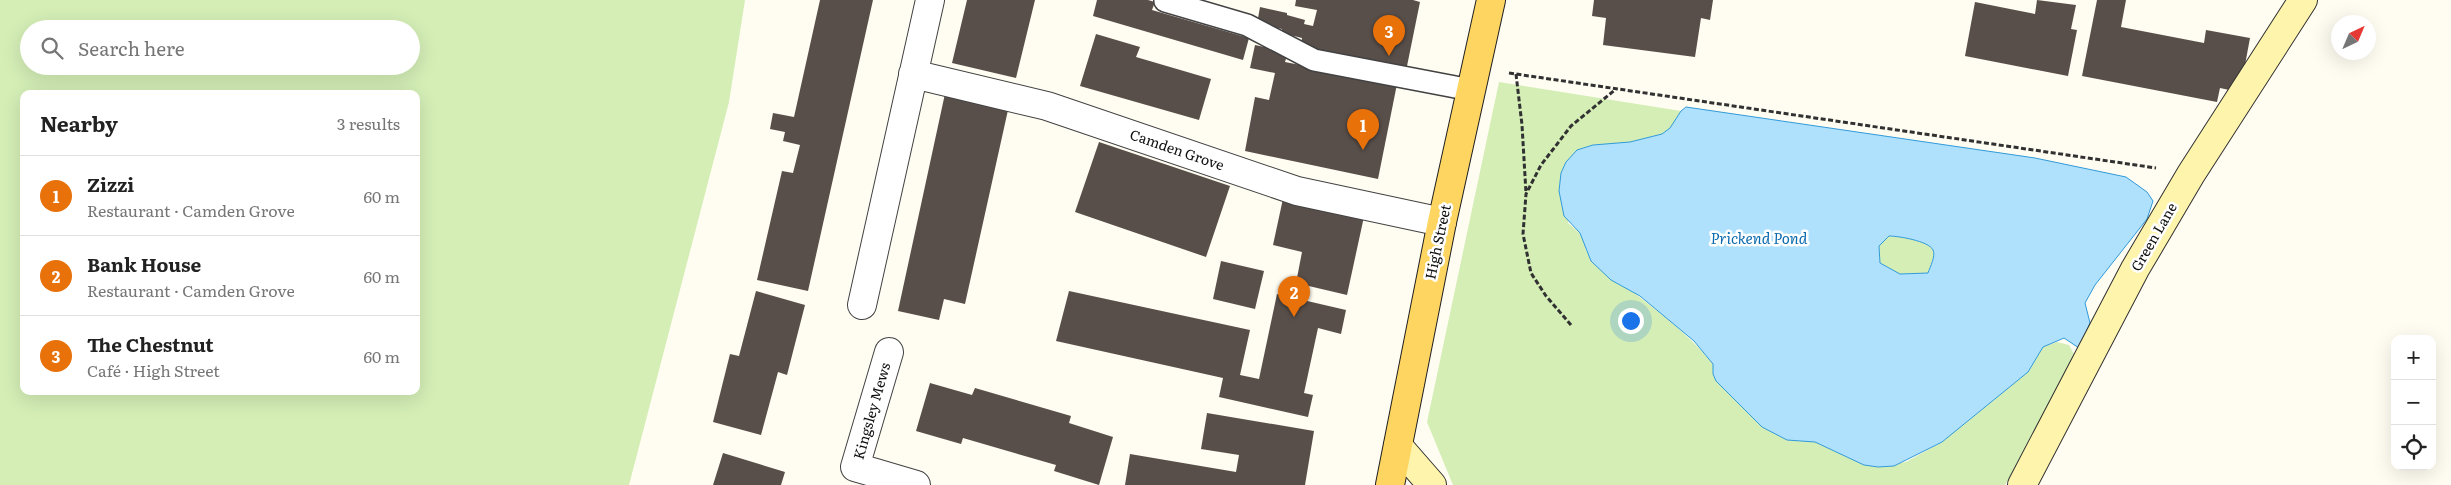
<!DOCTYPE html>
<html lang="en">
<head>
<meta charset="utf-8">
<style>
  :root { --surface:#fff; --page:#f2f2f2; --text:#222; --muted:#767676; --line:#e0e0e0; --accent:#1a73e8 }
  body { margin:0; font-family:Literata,serif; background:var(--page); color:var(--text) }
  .controls { position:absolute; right:15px; bottom:15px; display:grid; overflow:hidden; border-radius:10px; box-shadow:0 5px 20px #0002 }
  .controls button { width:45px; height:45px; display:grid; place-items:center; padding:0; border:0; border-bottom:1px solid var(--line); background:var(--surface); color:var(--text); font:25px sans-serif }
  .compass { position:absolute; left:2331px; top:15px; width:45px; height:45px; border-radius:50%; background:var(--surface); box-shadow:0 5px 20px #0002; rotate:44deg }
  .you { position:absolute; left:1630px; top:320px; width:18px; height:18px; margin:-12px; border:4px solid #fff; border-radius:50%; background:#1a73e8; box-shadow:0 0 0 8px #1a73e833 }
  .badge { display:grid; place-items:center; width:32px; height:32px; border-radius:50%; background:var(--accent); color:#fff; font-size:16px; font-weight:700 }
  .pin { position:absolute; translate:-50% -41px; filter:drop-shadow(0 1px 2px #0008) }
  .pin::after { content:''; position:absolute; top:26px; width:18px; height:15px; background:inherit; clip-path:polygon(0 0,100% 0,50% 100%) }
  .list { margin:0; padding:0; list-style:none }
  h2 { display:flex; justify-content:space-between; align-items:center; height:65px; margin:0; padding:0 20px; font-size:21px }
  h2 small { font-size:16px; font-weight:400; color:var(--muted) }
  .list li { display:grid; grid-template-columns:32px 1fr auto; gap:15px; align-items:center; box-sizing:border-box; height:80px; padding:0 20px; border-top:1px solid var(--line) }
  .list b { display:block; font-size:19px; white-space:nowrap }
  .list p { margin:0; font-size:16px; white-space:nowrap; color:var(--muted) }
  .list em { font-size:16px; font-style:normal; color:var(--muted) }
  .icon { flex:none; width:28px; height:28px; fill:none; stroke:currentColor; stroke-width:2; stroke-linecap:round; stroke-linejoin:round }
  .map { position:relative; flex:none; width:2451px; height:485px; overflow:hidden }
  .search { position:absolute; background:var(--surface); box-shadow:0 5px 20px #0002; left:20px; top:20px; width:400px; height:55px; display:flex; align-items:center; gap:12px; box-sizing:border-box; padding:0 18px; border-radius:28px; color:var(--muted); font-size:19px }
  .panel { position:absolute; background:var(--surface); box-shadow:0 5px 20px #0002; left:20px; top:90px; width:400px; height:305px; border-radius:10px }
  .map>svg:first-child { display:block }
</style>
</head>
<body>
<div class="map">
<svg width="2451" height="485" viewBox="0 0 2451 485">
  <rect width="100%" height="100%" fill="#fffcf1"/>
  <path fill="#d4eeb6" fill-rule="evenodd" d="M 0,0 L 745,0 L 729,102 L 629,485 L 0,485 ZM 29,29 L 411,29 L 411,66 L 29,66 ZM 24,94 L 416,94 L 416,391 L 24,391 Z
    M 1499,82 L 1681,111 C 1678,116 1675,123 1671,128 C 1657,143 1612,144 1593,145 L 1568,223 C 1579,232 1585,237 1586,251 C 1600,263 1613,276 1627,287 C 1659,313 1687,332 1713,364 L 1713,374 L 1716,381 L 1762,427 L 1787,440 L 1815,442 L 1865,465 L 1878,467 L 1906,462 L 1942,442 L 2028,372 L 2043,347 L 2057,342 L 2069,345 L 2075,356 L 2029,446 L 2005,485 L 1453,485 L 1427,422 Z
    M 1889,236 C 1898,236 1929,241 1933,250 C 1936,256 1930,267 1928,273 L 1900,274 L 1880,263 L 1879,246 Z"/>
  <path fill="#b0e1fc" stroke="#309ada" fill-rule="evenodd" d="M 1686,107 L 2035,158 L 2126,177 L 2147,192 L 2153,201 L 2147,219 L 2095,285 L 2085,303 L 2090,323 L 2079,348 L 2064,338 L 2043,347 L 2028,372 L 1942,442 L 1894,466 L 1878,467 L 1864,465 L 1815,442 L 1787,440 L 1762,427 L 1716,381 L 1713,374 L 1713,364 L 1694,341 L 1640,296 L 1611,280 L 1591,261 L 1580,233 L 1564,216 L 1559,191 L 1561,173 L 1566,162 L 1577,150 L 1593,145 L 1630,142 L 1662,134 L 1670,128 L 1681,111 ZM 1889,236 C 1898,236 1929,241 1933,250 C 1936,256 1930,267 1928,273 L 1900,274 L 1880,263 L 1879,246 Z"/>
  <path fill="#594f4a" d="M 820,0 L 873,0 L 808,291 L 757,280 L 782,171 L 793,173 L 800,145 L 783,141 L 785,132 L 770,129 L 773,113 L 794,117 Z
    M 967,0 L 1035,0 L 1016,78 L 952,63 Z
    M 1097,0 L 1148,0 L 1155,2 L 1152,10 L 1249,38 L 1243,60 L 1093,16 Z
    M 1296,0 L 1413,0 L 1420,2 L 1406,71 L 1315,52 L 1316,49 L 1301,46 L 1302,38 L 1282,33 L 1282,29 L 1257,24 L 1260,7 L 1287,13 L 1287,15 L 1305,20 L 1304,24 L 1313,26 L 1317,10 L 1295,6 Z
    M 1594,0 L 1713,0 L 1710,20 L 1701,18 L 1695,57 L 1603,45 L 1606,18 L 1592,16 Z
    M 2037,0 L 2076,5 L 2071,29 L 2077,30 L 2068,76 L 1965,56 L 1975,2 L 2035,14 Z
    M 2097,0 L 2126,0 L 2121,27 L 2204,43 L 2206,30 L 2250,38 L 2242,81 L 2234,91 L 2220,88 L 2217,102 L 2082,76 Z
    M 1096,34 L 1140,47 L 1136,57 L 1211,79 L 1199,120 L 1080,86 Z
    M 1255,45 L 1288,52 L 1285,62 L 1397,84 L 1378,179 L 1245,151 L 1255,97 L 1269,100 L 1275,73 L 1250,68 Z
    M 946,89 L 1008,110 L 965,304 L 944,299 L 939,320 L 898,311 Z
    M 1099,142 L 1230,186 L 1206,257 L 1075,212 Z
    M 1284,194 L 1365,212 L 1347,295 L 1296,283 L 1302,252 L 1273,245 Z
    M 1221,261 L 1264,271 L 1255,309 L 1213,299 Z
    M 756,291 L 805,305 L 787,375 L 778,372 L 761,435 L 713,422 L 730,354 L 739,356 Z
    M 1069,291 L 1250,330 L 1240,375 L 1259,379 L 1277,294 L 1346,310 L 1341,334 L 1318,328 L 1304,393 L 1313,395 L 1308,417 L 1219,397 L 1223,378 L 1056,341 Z
    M 930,383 L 972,395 L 975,388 L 1071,416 L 1069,423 L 1113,437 L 1099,485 L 1054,471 L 1056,465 L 963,438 L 961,444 L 916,431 Z
    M 1207,413 L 1314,431 L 1305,485 L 1125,485 L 1130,454 L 1236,472 L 1239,455 L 1201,449 Z
    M 723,453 L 785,472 L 781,485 L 713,485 Z"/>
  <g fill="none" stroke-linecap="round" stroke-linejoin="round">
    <defs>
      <path id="lane" d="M 1165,1 L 1247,25 L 1314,60 L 1471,90"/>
      <path id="street" d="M 913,74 L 1047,106 L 1297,191 L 1442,222
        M 862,305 L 930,0
        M 889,352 L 855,467 L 916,485"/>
      <path id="secondary" d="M 1398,446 L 1432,485
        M 2022,485 L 2135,269 L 2191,174 L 2303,0"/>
      <path id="primary" d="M 1390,485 L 1442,222 L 1491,0"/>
    </defs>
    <use href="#lane" stroke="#424242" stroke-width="24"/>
    <use href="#street" stroke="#424242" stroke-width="30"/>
    <use href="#secondary" stroke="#313131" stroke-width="30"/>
    <use href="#primary" stroke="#202020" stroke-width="30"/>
    <path stroke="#313131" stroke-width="3" stroke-dasharray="5 2.5" stroke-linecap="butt" d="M 1509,73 L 2156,168
      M 1516,74 L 1522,125 L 1526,193
      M 1571,325 L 1546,296 L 1531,273 L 1523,234 L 1526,194 L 1541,165 L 1571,126 L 1616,89"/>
    <use href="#lane" stroke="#fff" stroke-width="21"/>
    <use href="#street" stroke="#fff" stroke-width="28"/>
    <use href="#secondary" stroke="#fff4ac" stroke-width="28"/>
    <use href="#primary" stroke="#ffd561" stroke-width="28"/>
  </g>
  <g text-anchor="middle" stroke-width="5" stroke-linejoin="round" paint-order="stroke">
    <g font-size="14" fill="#0f0f0f" stroke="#fff">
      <text transform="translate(1177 150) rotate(19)" y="5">Camden Grove</text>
      <text transform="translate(2154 237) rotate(-60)" y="5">Green Lane</text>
      <text transform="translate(1438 242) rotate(-78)" y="5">High Street</text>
      <text transform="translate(872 411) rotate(-74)" y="5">Kingsley Mews</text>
    </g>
    <g font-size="15" font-style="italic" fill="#0b6aae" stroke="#fff">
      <text x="1759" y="244">Prickend Pond</text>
    </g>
  </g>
</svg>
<div class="controls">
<button>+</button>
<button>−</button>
<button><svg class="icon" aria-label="locate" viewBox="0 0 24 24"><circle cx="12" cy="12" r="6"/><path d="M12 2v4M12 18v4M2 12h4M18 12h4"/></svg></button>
</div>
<svg class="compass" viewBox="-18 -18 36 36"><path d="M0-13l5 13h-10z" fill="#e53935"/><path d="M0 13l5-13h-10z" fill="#767676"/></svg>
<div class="you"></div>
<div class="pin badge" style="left:1363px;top:150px;background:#e8710a">1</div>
<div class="pin badge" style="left:1294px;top:317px;background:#e8710a">2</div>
<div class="pin badge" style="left:1389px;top:56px;background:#e8710a">3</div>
<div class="search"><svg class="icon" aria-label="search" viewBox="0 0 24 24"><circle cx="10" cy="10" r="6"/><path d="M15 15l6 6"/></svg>Search here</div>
<section class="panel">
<h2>Nearby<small>3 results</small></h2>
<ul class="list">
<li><span class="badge" style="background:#e8710a">1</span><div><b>Zizzi</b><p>Restaurant · Camden Grove</p></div><em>60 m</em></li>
<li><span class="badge" style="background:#e8710a">2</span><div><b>Bank House</b><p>Restaurant · Camden Grove</p></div><em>60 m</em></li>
<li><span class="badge" style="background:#e8710a">3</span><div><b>The Chestnut</b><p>Café · High Street</p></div><em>60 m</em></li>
</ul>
</section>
</div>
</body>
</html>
